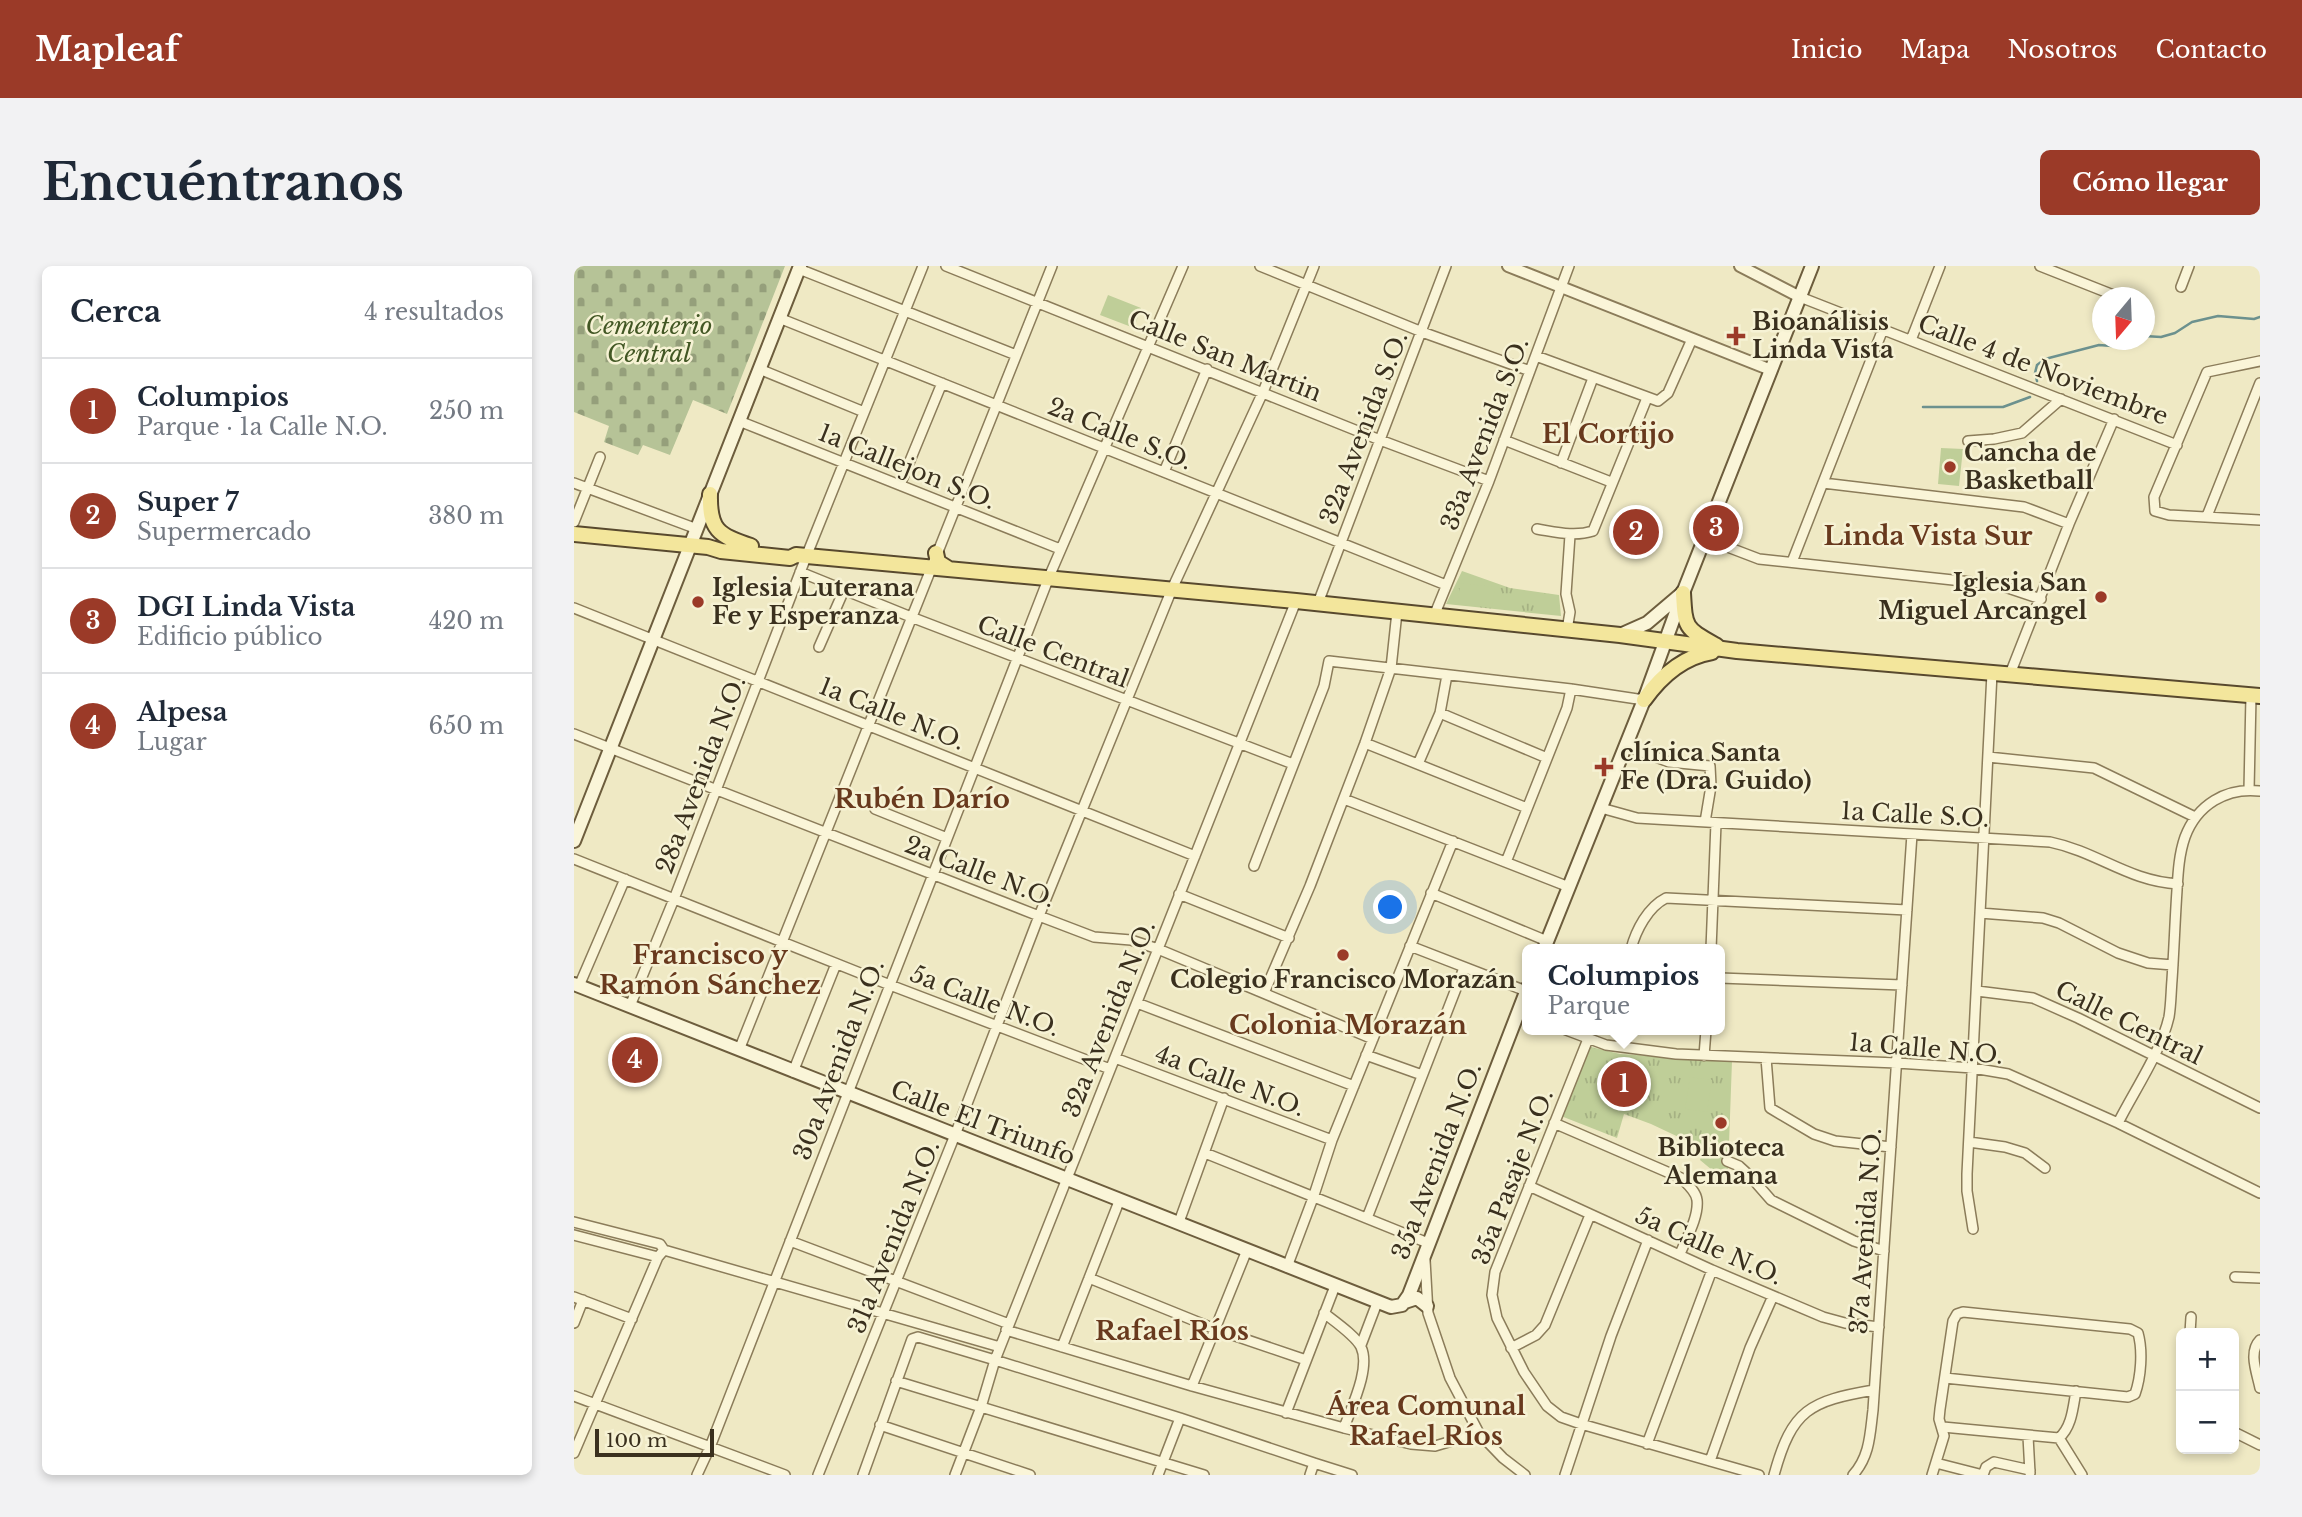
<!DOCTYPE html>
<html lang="es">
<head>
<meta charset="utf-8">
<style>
  :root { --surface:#fff; --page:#f2f2f3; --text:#1f2937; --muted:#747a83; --line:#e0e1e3; --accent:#9b3a28 }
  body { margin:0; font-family:"Libre Baskerville",serif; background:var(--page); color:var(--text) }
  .controls { position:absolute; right:21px; bottom:21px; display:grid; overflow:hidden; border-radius:10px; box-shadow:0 4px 10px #0003 }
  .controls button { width:63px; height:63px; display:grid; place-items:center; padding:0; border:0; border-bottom:2px solid var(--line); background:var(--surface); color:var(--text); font:35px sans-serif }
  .compass { position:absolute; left:1518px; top:21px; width:63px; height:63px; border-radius:50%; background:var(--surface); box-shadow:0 4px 10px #0003; rotate:199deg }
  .scale { position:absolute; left:21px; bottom:18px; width:119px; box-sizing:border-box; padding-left:7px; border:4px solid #3a301e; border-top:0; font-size:19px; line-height:24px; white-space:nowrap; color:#3a301e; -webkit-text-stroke:5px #f6f2d4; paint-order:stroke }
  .you { position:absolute; left:817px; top:642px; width:24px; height:24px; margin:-18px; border:5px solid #fff; border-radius:50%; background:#1a73e8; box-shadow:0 0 0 10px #1a73e833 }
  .badge { display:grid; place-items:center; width:46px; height:46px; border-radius:50%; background:var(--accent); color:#fff; font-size:23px; font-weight:700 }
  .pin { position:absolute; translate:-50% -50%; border:4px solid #fff; box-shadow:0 2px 7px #0006 }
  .popup { position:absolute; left:948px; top:678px; width:203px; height:91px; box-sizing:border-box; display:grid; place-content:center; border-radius:10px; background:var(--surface); filter:drop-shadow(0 2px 5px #0005); font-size:23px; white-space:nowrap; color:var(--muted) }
  .popup b { font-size:26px; color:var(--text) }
  .popup::after { content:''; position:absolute; left:50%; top:100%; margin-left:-14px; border:14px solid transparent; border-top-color:var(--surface) }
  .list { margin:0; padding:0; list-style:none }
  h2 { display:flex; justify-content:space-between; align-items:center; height:91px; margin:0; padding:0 28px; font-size:30px }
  h2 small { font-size:23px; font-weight:400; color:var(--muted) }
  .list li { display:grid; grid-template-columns:46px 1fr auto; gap:21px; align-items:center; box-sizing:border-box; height:105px; padding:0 28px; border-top:2px solid var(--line) }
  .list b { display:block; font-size:26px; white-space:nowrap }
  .list p { margin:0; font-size:23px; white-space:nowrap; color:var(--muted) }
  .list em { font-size:23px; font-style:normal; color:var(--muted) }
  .map { position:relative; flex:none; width:1686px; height:1209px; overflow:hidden; border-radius:10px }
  header { display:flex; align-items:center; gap:42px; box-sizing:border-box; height:98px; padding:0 35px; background:var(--accent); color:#fff }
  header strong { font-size:33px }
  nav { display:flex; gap:38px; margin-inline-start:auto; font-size:24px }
  .intro { display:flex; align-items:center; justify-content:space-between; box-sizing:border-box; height:168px; padding:0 42px }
  h1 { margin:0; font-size:49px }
  .button { padding:18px 32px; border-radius:10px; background:var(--accent); color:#fff; font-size:24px; font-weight:700 }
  main { display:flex; gap:42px; padding:0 42px }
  aside { flex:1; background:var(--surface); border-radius:10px; box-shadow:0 4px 10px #0003 }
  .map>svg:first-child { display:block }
</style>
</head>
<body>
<header>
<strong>Mapleaf</strong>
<nav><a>Inicio</a><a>Mapa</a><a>Nosotros</a><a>Contacto</a></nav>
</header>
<div class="intro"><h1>Encuéntranos</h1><a class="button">Cómo llegar</a></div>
<main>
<aside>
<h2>Cerca<small>4 resultados</small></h2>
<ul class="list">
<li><span class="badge">1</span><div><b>Columpios</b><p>Parque · 1a Calle N.O.</p></div><em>250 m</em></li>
<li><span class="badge">2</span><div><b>Super 7</b><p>Supermercado</p></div><em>380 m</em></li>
<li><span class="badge">3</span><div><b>DGI Linda Vista</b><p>Edificio público</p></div><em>420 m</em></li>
<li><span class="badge">4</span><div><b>Alpesa</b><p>Lugar</p></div><em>650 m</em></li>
</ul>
</aside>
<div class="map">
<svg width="1686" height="1209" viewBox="0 0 1686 1209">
  <defs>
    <pattern id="cemetery-stones" width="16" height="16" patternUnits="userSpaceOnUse" patternTransform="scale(1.75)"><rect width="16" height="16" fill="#b6c397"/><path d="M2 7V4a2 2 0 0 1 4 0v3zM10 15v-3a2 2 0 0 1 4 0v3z" fill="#959f7b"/></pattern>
    <pattern id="park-tufts" width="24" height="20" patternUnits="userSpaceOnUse" patternTransform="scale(1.75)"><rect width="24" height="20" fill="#bfce98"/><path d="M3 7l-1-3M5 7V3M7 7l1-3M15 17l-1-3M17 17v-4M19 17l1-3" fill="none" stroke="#a5b183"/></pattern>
  </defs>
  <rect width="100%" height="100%" fill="#efe9c4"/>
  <path fill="url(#cemetery-stones)" d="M 0,0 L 211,0 L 153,148 L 119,134 L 96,189 L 69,179 L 64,189 L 30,176 L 35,160 L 0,146 Z"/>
  <path fill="url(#park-tufts)" d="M 888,305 L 936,322 L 985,329 L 987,350 L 872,338 Z
    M 1013,780 L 1046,788 L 1158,795 L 1154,906 L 1144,909 L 1126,894 L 1130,883 L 1077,858 L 1050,848 L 1043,872 L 987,850 Z"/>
  <path fill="#bfce98" d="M 534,29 L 567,42 L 560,62 L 526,49 Z
    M 1367,182 L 1389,183 L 1385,220 L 1364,218 Z
    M 886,317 L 921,321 L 918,342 L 884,338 Z
    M 1116,811 L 1138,814 L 1133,846 L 1111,843 Z"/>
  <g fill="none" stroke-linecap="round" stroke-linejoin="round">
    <path stroke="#6c918e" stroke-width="2.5" d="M 1570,70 L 1587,71 L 1601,67 L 1618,56 L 1644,50 L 1680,53 L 1686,51
      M 1463,115 L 1461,107 L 1463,99 L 1471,93 L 1525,79 L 1538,80 L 1556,74
      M 1349,141 L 1429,141 L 1456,131"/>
    <defs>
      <path id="minor" d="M 372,0 L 806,174 L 915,215
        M 686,0 L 848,66 L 956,105
        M 1466,0 L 1547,32
        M 225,3 L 442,89
        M 1607,21 L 1615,0
        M 1226,31 L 1603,179
        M 205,52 L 872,319
        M 1337,74 L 1366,0
        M 962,90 L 1084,135 L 1094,127 L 1118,73
        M 1686,95 L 1633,106 L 1580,231 L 1581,245 L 1595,249 L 1686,254
        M 185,103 L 290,146
        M 165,155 L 486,283
        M 930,174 L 1037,216
        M 1394,175 L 1420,173 L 1448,167 L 1487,133
        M 987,197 L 1019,112
        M 590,206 L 633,103
        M 0,217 L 123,263
        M 1249,217 L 1450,241 L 1495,258
        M 326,219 L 368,117
        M 1633,250 L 1686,117
        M 0,256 L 26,191
        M 963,263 C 982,266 1000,271 1019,265 L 1073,132
        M 1130,272 L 1185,293 L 1425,319 L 1467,333
        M 1218,296 L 1309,63
        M 226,306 L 337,351 L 719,498
        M 744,337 L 872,0
        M 0,342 L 621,590
        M 860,350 L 915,215 L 995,0
        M 993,364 L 996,346 L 992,328 L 996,269
        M 245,381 L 270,324
        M 1436,408 L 1495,258 L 1540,153
        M 866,447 L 973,492
        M 0,468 L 465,650 L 520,671 L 557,674 L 584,683 L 799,773
        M 791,477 L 953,542
        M 1052,480 L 1095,496 L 1136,500 L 1137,520 L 1131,556
        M 1414,491 L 1520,502 L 1621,551
        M 844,498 L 866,447 L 873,409
        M 1675,524 L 1677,430
        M 770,533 L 995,621
        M 1027,542 L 1063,552 L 1476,576 C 1524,586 1554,615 1604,618
        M 301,543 L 373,572
        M 0,593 L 316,719 L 536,803
        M 932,596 L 993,442 L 997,423
        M 680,600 L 750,420 L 755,395 L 997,423 L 1070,434
        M 857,627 L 973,675
        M 605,628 L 715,672
        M 1406,647 L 1469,652 L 1485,657 L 1544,687 L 1574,697 L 1599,699
        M 836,680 L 952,725
        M 1057,683 C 1062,664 1074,641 1092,632 L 1333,644
        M 1137,683 L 1142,557
        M 1146,712 L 1328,719
        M 5,720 L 51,613
        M 1403,725 L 1459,732 L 1504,752 L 1686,842
        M 690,727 L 736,620 L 791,477 L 817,402 L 823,346
        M 563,737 L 780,820
        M 56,740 L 100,633 L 232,291 L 349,0
        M 992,764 L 1032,779 L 1102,788 L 1323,797 L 1399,802 L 1434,808 L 1544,857 L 1686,927
        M 1014,773 L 921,1006 L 918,1029 L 923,1052 L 950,1106 L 973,1140 L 987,1151 L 1007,1158 L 1185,1209
        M 165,784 L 478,0
        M 792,789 L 848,809
        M 1130,790 L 1132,764
        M 541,792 L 758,874
        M 1192,792 L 1196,842 L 1240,868 L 1261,875 L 1317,881
        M 219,806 L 262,698
        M 980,857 L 1107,912 C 1113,918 1122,925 1123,934 C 1125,951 1112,973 1106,988
        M 1544,857 C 1560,825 1587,786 1595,751 C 1597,739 1597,726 1598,714 C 1600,684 1601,654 1603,624 C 1604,607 1605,588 1611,571 C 1623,539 1652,521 1686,525
        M 1395,876 L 1431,881 L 1451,887 L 1471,902
        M 631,887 L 854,977
        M 1153,895 L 1165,900 L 1176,910 L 1197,934 L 1280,975 L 1310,985
        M 955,920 L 1138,1004 L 1249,1051 L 1271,1057 L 1305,1061
        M 793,952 L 890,702
        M 0,956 L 86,978 L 90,984
        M 605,956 L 650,832
        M 1399,963 L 1393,925 L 1393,908 L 1418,407
        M 0,969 L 84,991 L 90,984 L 426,1081
        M 216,975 L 435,1058
        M 851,994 L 854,1047 L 876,1112 L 905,1167 L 929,1192 L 951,1209
        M 713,1001 L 739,932 L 758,874 L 879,575
        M 1661,1011 L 1686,1012
        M 515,1012 L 641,1063 L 732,1094
        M 0,1031 L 58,1053
        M 750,1047 C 760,1055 782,1070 787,1081 C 797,1102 777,1142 770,1162
        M 0,1057 L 9,1034
        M 432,1064 L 618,1120 L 770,1162 L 837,1178 L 861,1180 L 905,1167
        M 1616,1067 L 1617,1051
        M 1686,1074 C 1674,1086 1683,1107 1686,1122
        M 787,1079 L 803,1037
        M 488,1081 L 546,933
        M 937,1082 L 962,1069 L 971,1059 L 1016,949
        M 322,1115 L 630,1209
        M 618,1120 L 673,984
        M 0,1130 L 211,1209
        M 712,1147 L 761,1020
        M 606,1152 L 740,1197 L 736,1209
        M 306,1159 L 456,1209
        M 1369,1161 L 1485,1172 C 1498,1161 1499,1141 1502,1125
        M 1660,1166 L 1686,1179
        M 1454,1170 L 1456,1207
        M 1485,1172 L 1508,1209
        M 1073,1178 L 1138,1004
        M 0,1187 L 84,991
        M 1136,1195 L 1176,1082 L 1199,1030
        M 740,1197 L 778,1209
        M 1362,1197 L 1409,1209
        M 123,1209 L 136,1181 L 475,311 L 609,0
        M 244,1209 L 381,869 L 465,650 L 598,323 L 689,126 L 740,0
        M 289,1209 L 338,1073 L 344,1071 L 421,1094 L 722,335
        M 381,1209 L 407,1141 L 421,1094 L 606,1152 L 584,1209
        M 991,1209 L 1037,1070 L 1074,974
        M 1200,1209 C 1218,1143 1236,1135 1300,1124
        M 1279,1209 C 1296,1190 1296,1168 1299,1144 L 1338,568
        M 1358,1209 L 1370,1170 L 1365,1153 L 1366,1143 L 1379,1055 L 1383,1048 L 1389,1046 L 1556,1063 L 1564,1067 C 1569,1085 1567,1111 1561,1128 L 1554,1131 L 1371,1112
        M 1409,1209 L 1412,1201 L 1420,1196 L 1456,1204"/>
      <path id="tertiary" d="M 934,0 L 1197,104
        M 1166,0 L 1226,31"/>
      <path id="secondary" d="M 1046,369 L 1073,357 L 1106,329
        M 0,575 L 226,0
        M 970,683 L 1070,434 L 1109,327 L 1238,0
        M 0,718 L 817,1041 L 828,1039 L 835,1029 L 954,721
        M 831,1036 L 843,1032 L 853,1040"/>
      <path id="primary" d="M 136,228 C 135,263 144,270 177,280
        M 0,268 L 134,281 L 147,285 L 216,292 L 222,289 L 722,335 L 1046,369 L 1163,385 L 1686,430
        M 362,287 L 364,296 L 375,303
        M 1109,327 C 1111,363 1111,362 1143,380
        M 1070,434 C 1087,410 1108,391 1138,386"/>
    </defs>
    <use href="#minor" stroke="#8b7c5a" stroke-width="12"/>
    <use href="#tertiary" stroke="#8b7c5a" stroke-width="14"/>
    <use href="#secondary" stroke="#6d5d3d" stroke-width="16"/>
    <use href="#primary" stroke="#58492e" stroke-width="18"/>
    <use href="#minor" stroke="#faf5d8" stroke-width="9"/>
    <use href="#tertiary" stroke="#faf5d8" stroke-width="10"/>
    <use href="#secondary" stroke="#faf5d8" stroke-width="12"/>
    <use href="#primary" stroke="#f3e69c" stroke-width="14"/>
  </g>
  <g fill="#9b3a28" stroke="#f6f2d4" stroke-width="2.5">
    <path d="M1158.5 59.5h7v7h7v7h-7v7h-7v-7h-7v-7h7z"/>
    <circle cx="1376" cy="201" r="7"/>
    <circle cx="1527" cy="331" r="7"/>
    <circle cx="124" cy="336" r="7"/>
    <path d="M1026.5 490.5h7v7h7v7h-7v7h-7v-7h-7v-7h7z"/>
    <circle cx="769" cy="689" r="7"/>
    <circle cx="1147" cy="857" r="7"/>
  </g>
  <g text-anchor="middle" stroke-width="5" stroke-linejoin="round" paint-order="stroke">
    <g font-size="24" font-weight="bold" fill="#3a301e" stroke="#f6f2d4" text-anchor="start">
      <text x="1178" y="64">Bioanálisis<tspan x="1178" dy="28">Linda Vista</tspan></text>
      <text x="1390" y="195">Cancha de<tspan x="1390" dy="28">Basketball</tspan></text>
      <text x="1513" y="325" text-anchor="end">Iglesia San<tspan x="1513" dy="28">Miguel Arcangel</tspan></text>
      <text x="138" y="330">Iglesia Luterana<tspan x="138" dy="28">Fe y Esperanza</tspan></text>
      <text x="1046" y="495">clínica Santa<tspan x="1046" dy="28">Fe (Dra. Guido)</tspan></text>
      <text x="769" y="722" text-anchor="middle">Colegio Francisco Morazán</text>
      <text x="1147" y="890" text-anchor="middle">Biblioteca<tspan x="1147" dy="28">Alemana</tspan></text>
    </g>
    <g font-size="24" font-style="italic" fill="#425724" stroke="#f6f2d4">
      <text x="75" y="68">Cementerio<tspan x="75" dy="28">Central</tspan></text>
    </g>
    <g font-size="24" fill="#3a301e" stroke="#f6f2d4">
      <text transform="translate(651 90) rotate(22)" y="8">Calle San Martin</text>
      <text transform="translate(1469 104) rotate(21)" y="8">Calle 4 de Noviembre</text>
      <text transform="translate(790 162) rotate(-69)" y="8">32a Avenida S.O.</text>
      <text transform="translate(546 168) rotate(22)" y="8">2a Calle S.O.</text>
      <text transform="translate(911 168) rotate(-69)" y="8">33a Avenida S.O.</text>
      <text transform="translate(333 201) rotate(22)" y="8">1a Callejon S.O.</text>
      <text transform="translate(479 386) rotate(21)" y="8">Calle Central</text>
      <text transform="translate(318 448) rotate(22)" y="8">1a Calle N.O.</text>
      <text transform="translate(127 509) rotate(-69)" y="8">28a Avenida N.O.</text>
      <text transform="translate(1341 549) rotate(3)" y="8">1a Calle S.O.</text>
      <text transform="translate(406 606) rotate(21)" y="8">2a Calle N.O.</text>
      <text transform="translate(411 735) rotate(21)" y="8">5a Calle N.O.</text>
      <text transform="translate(535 753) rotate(-68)" y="8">32a Avenida N.O.</text>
      <text transform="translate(1555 757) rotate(26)" y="8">Calle Central</text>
      <text transform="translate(1352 783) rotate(5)" y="8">1a Calle N.O.</text>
      <text transform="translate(265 794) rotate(-69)" y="8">30a Avenida N.O.</text>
      <text transform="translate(656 815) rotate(21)" y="8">4a Calle N.O.</text>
      <text transform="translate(409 857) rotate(21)" y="8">Calle El Triunfo</text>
      <text transform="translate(863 895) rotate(-69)" y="8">35a Avenida N.O.</text>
      <text transform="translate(939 911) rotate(-69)" y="8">35a Pasaje N.O.</text>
      <text transform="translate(1292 965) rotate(-86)" y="8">37a Avenida N.O.</text>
      <text transform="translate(320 971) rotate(-68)" y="8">31a Avenida N.O.</text>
      <text transform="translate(1135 980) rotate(24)" y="8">5a Calle N.O.</text>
    </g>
    <g font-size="26" font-weight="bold" fill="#68391d" stroke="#f6f2d4">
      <text x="1034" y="177">El Cortijo</text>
      <text x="1354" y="279">Linda Vista Sur</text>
      <text x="348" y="542">Rubén Darío</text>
      <text x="136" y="698">Francisco y<tspan x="136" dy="30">Ramón Sánchez</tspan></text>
      <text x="774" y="768">Colonia Morazán</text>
      <text x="598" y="1074">Rafael Ríos</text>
      <text x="852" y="1149">Área Comunal<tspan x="852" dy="30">Rafael Ríos</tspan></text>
    </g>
  </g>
</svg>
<div class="controls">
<button>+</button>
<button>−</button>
</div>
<svg class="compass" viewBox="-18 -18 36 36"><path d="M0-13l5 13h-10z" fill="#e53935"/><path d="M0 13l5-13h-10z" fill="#747a83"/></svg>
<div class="scale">100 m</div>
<div class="you"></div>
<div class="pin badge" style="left:1050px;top:818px">1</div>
<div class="popup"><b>Columpios</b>Parque</div>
<div class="pin badge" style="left:1062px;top:266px">2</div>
<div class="pin badge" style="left:1142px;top:262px">3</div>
<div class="pin badge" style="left:61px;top:794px">4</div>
</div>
</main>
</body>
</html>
